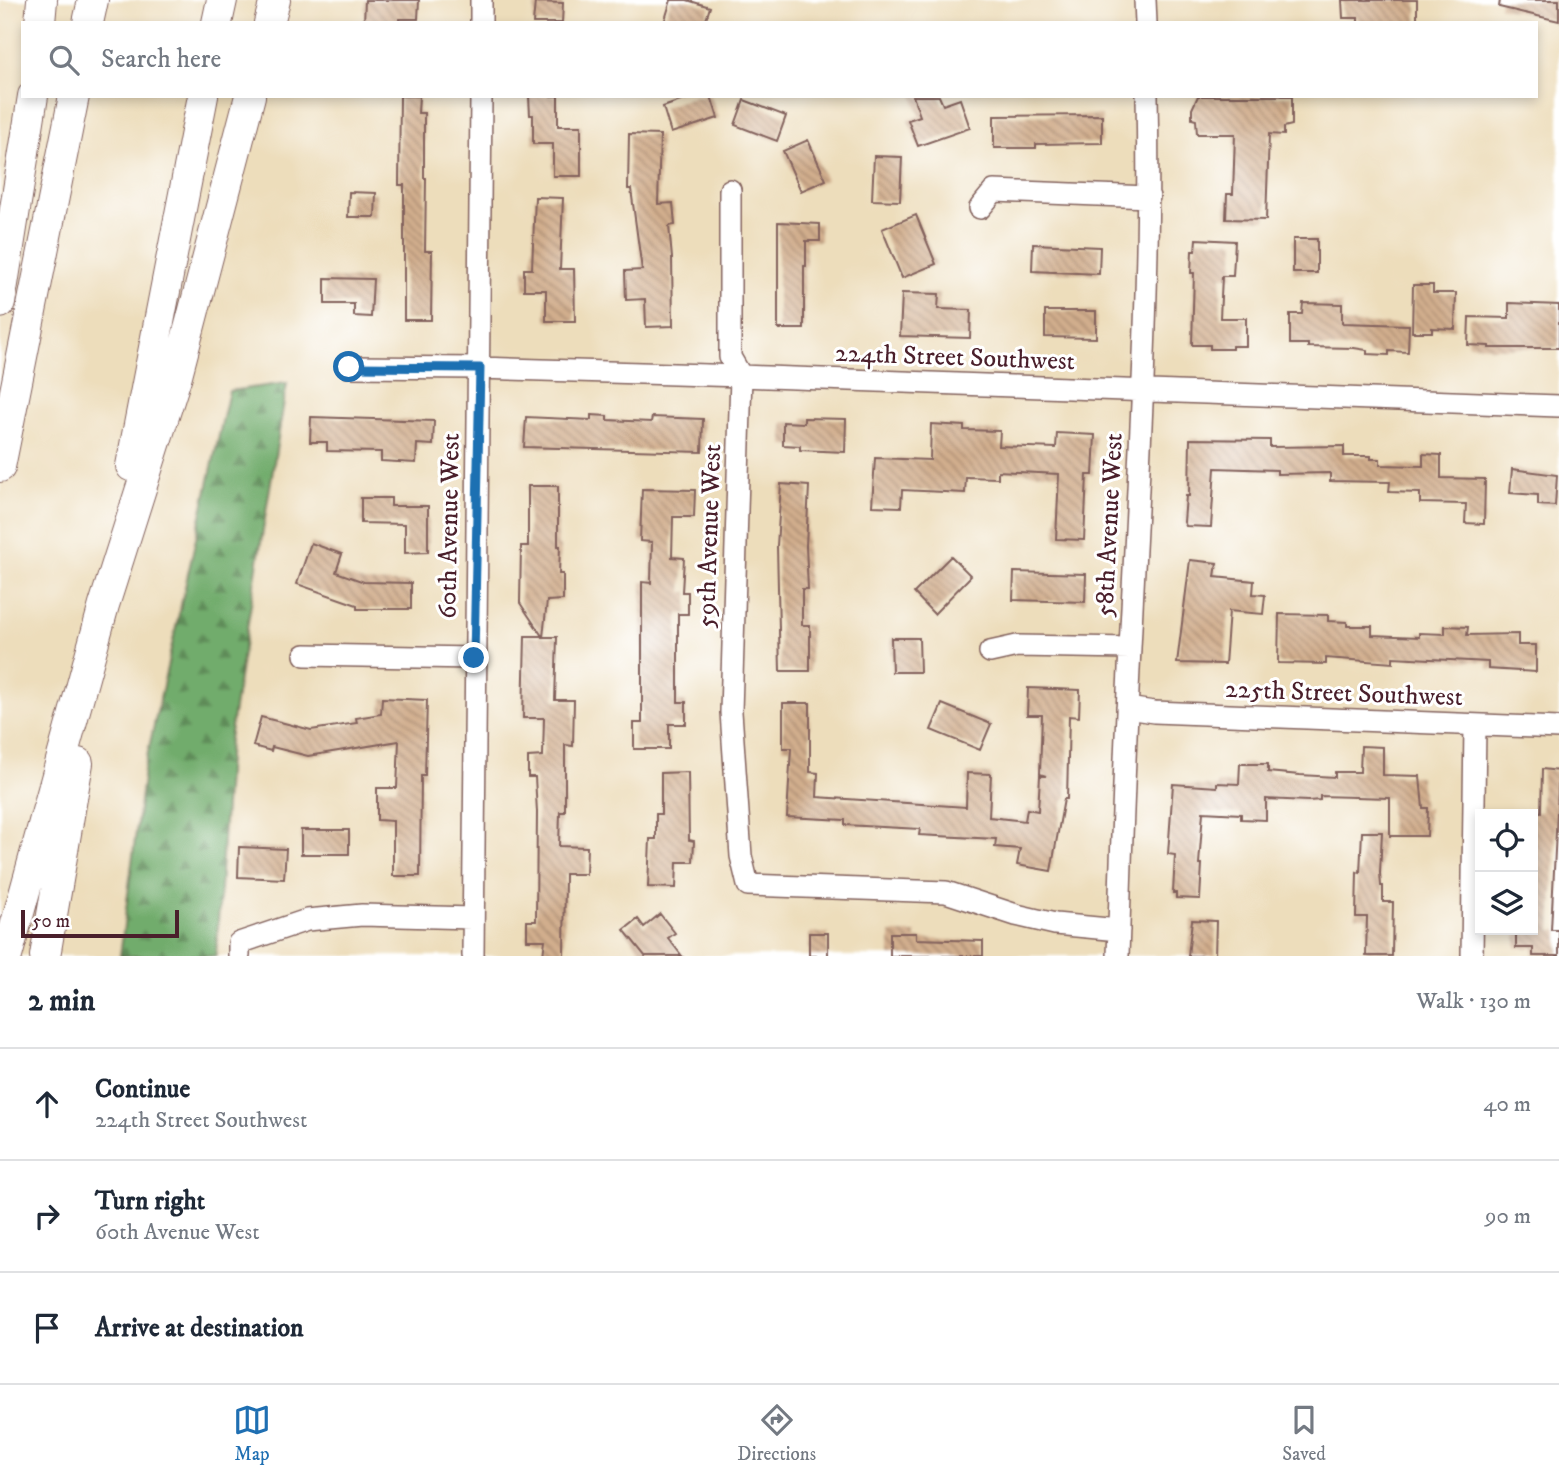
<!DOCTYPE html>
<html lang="en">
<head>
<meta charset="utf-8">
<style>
  :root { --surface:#fff; --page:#f2f2f3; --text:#1f2937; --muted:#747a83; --line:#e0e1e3; --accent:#1f6fb2 }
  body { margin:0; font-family:"IM FELL DW Pica",serif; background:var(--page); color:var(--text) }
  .controls { position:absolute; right:21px; bottom:21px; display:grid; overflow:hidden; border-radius:0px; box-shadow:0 4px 10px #0003 }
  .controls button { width:63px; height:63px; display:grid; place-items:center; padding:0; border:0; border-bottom:2px solid var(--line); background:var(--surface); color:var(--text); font:35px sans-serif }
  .scale { position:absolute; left:21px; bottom:18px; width:158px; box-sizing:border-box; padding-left:7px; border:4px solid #4a1f2b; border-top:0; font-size:19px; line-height:24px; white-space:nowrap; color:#4a1f2b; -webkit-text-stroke:5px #fff; paint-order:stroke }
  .stop { position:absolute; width:21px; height:21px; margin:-16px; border:5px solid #1f6fb2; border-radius:50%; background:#fff }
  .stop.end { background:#1f6fb2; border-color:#fff; box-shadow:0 2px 7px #0008 }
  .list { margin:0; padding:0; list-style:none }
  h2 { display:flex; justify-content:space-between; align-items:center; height:91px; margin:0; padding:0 28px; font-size:30px }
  h2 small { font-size:23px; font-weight:400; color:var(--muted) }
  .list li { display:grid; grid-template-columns:46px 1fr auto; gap:21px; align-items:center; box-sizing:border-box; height:112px; padding:0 28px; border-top:2px solid var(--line) }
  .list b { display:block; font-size:26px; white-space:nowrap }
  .list p { margin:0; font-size:23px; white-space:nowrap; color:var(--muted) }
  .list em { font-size:23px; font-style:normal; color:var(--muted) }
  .icon { flex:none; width:38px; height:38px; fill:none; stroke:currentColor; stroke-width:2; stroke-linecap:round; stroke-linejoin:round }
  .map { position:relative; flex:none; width:1559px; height:956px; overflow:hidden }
  .search { position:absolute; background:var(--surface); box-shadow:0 4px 10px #0003; left:21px; right:21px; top:21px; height:77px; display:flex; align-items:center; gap:18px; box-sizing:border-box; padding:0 24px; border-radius:0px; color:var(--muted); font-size:26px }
  .sheet { height:427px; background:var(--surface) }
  nav { display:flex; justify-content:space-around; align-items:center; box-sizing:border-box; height:98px; border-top:2px solid var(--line); background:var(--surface); font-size:19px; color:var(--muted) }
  nav a { display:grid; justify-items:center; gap:4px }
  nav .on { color:var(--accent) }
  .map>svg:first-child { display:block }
</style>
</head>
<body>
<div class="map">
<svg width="1559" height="956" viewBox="0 0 1559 956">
  <defs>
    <pattern id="forest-firs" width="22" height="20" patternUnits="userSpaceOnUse" patternTransform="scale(1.75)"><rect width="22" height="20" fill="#71ac6c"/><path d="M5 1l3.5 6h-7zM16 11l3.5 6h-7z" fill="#5f8b59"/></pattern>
    <pattern id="building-back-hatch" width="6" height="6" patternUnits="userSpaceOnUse" patternTransform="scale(1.75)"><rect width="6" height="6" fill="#d1ae8d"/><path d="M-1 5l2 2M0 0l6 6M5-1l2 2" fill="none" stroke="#ac8d73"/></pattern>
  </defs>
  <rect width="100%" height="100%" fill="#fff"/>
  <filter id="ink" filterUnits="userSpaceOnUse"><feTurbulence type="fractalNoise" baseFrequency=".0143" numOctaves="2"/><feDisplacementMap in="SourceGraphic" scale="14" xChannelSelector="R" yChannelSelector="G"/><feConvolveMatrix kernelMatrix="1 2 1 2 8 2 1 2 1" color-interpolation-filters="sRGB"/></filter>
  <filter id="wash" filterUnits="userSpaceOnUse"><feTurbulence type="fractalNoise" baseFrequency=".00686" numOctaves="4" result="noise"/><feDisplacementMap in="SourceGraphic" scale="28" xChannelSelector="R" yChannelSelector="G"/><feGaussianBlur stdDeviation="1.57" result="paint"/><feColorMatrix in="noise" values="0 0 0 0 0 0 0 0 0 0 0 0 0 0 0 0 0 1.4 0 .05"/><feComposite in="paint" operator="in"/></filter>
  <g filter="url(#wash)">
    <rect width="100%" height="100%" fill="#edddbb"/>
    <path fill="url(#forest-firs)" stroke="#5e664c" stroke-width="2" d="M 287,383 L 229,739 L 216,956 L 120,956 L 144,770 L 229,391 Z"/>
    <g id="blocks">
      <path fill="url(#building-back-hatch)" d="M 365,0 L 419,0 L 418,19 L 399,19 L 399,23 L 364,23 Z
        M 671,0 L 687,0 L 710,7 L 705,23 L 664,23 Z
        M 1342,0 L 1417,0 L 1417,23 L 1358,23 L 1358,18 L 1343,18 Z
        M 1500,0 L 1559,0 L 1559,21 L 1499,7 Z
        M 535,2 L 563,3 L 562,23 L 533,23 Z
        M 400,96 L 419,96 L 418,113 L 424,113 L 424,178 L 426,178 L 425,251 L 432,251 L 431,320 L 404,320 L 404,185 L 399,185 Z
        M 529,96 L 558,96 L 558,126 L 581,126 L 581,176 L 553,176 L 553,144 L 533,144 L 533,115 L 530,115 Z
        M 695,96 L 711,96 L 718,118 L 671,133 L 663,107 Z
        M 913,96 L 939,96 L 943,105 L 960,99 L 970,128 L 918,146 L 908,120 L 920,116 Z
        M 1198,96 L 1292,96 L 1292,125 L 1284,127 L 1284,135 L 1269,134 L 1266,220 L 1226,219 L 1227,194 L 1233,194 L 1235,134 L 1197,134 L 1196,120 L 1192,119 L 1192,109 Z
        M 744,100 L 786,116 L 777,141 L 735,125 Z
        M 1102,115 L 1102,143 L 1036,144 L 1036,148 L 994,148 L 994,116 Z
        M 629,134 L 660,135 L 658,204 L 673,203 L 675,225 L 669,226 L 672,258 L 673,326 L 646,327 L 645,299 L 626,300 L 625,271 L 642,270 L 631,189 L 628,189 Z
        M 808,140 L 826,180 L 801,191 L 783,151 Z
        M 874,156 L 902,157 L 900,201 L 872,200 Z
        M 349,192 L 376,193 L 375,217 L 348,217 Z
        M 535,197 L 563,198 L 560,269 L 574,269 L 575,321 L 546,321 L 546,290 L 524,290 L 524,269 L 532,269 Z
        M 916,215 L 936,264 L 902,278 L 882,229 Z
        M 778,222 L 820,224 L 820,241 L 806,241 L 806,266 L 804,266 L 804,329 L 778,329 Z
        M 1196,239 L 1235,241 L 1233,276 L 1222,276 L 1220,318 L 1246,318 L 1246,346 L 1232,346 L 1232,349 L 1210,349 L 1210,345 L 1192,345 L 1194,273 L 1191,273 L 1192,251 L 1195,251 Z
        M 1293,239 L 1317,239 L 1317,273 L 1293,273 Z
        M 1033,244 L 1100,247 L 1099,274 L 1032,271 Z
        M 325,278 L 373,279 L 371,317 L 354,316 L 354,304 L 325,304 Z
        M 1413,285 L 1433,285 L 1433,293 L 1456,293 L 1455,329 L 1432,328 L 1432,332 L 1412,332 Z
        M 902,293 L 939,294 L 938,309 L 971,310 L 970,338 L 900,336 Z
        M 1303,303 L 1342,304 L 1342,323 L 1409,325 L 1408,352 L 1389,351 L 1389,355 L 1367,354 L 1367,350 L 1354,348 L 1308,347 L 1308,344 L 1290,344 L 1290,314 L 1302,314 Z
        M 1509,303 L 1559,305 L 1559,348 L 1489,348 L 1489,346 L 1468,345 L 1469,317 L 1509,318 Z
        M 1045,311 L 1096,311 L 1096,338 L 1045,337 Z
        M 591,415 L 607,416 L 607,420 L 651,422 L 652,417 L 703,419 L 702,452 L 524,447 L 526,417 L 591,420 Z
        M 311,417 L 434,421 L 433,445 L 417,444 L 416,463 L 381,461 L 381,452 L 327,451 L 327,442 L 310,442 Z
        M 804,418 L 846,419 L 845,452 L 800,450 L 800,446 L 783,445 L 783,422 L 804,423 Z
        M 931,424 L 964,426 L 964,430 L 1000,431 L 999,446 L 1056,448 L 1057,433 L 1095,435 L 1093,475 L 1087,475 L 1084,540 L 1056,539 L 1059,474 L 998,471 L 998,478 L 966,477 L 965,493 L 902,490 L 901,507 L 872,506 L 875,458 L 930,460 Z
        M 1190,439 L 1270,440 L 1270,447 L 1344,446 L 1344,456 L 1371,456 L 1371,459 L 1380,459 L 1380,465 L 1423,466 L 1423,454 L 1441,455 L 1441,478 L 1485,479 L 1484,524 L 1465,523 L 1466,504 L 1420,503 L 1420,493 L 1389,492 L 1390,482 L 1330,481 L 1330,473 L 1277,474 L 1277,470 L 1215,468 L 1211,527 L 1186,526 L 1184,522 L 1186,496 L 1189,496 Z
        M 1512,469 L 1557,475 L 1555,506 L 1538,505 L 1538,495 L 1510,493 Z
        M 781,484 L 809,486 L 806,546 L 808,589 L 802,589 L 802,625 L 810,625 L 810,671 L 780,671 L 777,546 Z
        M 528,486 L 558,486 L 558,546 L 560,546 L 559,574 L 563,574 L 563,600 L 547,601 L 543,637 L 557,637 L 555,700 L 574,700 L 573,746 L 565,745 L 565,812 L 560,812 L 559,846 L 587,847 L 586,874 L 565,874 L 564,956 L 543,956 L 545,940 L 527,940 L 527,921 L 536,921 L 537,812 L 535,777 L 528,777 L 528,757 L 543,756 L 544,718 L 523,718 L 525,636 L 542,636 L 520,603 L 521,546 L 528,546 Z
        M 642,489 L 695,490 L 694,517 L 673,517 L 672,557 L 684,558 L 682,592 L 688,592 L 688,614 L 678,614 L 678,702 L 686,702 L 686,724 L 669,724 L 669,749 L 634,749 L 634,723 L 642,723 L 642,582 L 651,583 L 652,542 L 640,541 Z
        M 361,498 L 391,498 L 391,506 L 428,506 L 428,552 L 405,553 L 405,524 L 361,523 Z
        M 311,543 L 342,554 L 336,572 L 364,582 L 411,583 L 411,609 L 357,609 L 357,605 L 297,584 Z
        M 951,556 L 971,576 L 934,614 L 914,593 Z
        M 1190,560 L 1217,563 L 1215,577 L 1254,581 L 1253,594 L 1265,595 L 1263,614 L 1229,611 L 1225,664 L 1177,663 Z
        M 1014,572 L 1086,574 L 1085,602 L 1013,600 Z
        M 1279,614 L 1328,615 L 1328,621 L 1347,622 L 1347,626 L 1372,626 L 1372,635 L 1419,637 L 1419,633 L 1445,634 L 1445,626 L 1468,627 L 1467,635 L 1518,634 L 1518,645 L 1536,645 L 1536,672 L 1488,669 L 1488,662 L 1393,657 L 1393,663 L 1326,658 L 1326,664 L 1278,663 Z
        M 891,638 L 919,638 L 920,672 L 892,672 Z
        M 1028,688 L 1080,690 L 1079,717 L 1069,716 L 1067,799 L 1064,799 L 1051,871 L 1017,865 L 1020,849 L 995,847 L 996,839 L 919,835 L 920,829 L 845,825 L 845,820 L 787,817 L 791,748 L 783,748 L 783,703 L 810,703 L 810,772 L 818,773 L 817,797 L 966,807 L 967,773 L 991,774 L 989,817 L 1025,821 L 1027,809 L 1038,811 L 1040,776 L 1046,776 L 1040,774 L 1042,715 L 1027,715 Z
        M 382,698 L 427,700 L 425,776 L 421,776 L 420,876 L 393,876 L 393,821 L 377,820 L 377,788 L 397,788 L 399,741 L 308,756 L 272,747 L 271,751 L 253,746 L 261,717 L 311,730 L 357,723 L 356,718 L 381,714 Z
        M 942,704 L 991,724 L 980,750 L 931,730 Z
        M 1361,746 L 1383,747 L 1383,775 L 1420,776 L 1423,808 L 1428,808 L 1427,836 L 1390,836 L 1390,798 L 1320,796 L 1320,800 L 1308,801 L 1266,799 L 1266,820 L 1241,819 L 1241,814 L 1203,812 L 1199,864 L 1202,864 L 1200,899 L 1176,898 L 1176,893 L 1173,893 L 1175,855 L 1168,854 L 1173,784 L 1217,787 L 1217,783 L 1239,784 L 1240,764 L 1268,764 L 1268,772 L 1300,775 L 1335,777 L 1335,772 L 1360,772 Z
        M 1542,769 L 1559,771 L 1551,930 L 1559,930 L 1559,956 L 1533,956 L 1533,948 L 1516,948 L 1516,930 L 1533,930 L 1533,812 L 1541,812 Z
        M 688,772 L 689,840 L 694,841 L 693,862 L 677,862 L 676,888 L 648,887 L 650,839 L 656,839 L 656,814 L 661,814 L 661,773 Z
        M 301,830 L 349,830 L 349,854 L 301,854 Z
        M 1362,832 L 1382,832 L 1380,873 L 1381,886 L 1383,886 L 1383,902 L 1393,902 L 1392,956 L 1366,956 L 1367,917 L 1356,917 L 1357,872 L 1360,873 Z
        M 239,847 L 286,849 L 284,879 L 238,877 Z
        M 660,914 L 675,933 L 668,938 L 682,956 L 645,956 L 624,930 L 638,919 L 644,927 Z
        M 1192,920 L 1216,921 L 1215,956 L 1188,956 Z
        M 809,933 L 828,933 L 828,956 L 809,956 Z
        M 890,933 L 916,933 L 916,939 L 983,941 L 983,956 L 890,956 Z"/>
    </g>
  </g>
  <g filter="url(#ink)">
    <use href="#blocks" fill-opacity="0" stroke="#83625d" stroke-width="2"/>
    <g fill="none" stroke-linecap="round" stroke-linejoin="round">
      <defs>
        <path id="minor" d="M 1145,0 L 1146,23
          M 481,23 L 481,0
          M 730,190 L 730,357 L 741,376 L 731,712 L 741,856 L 748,885 L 946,892 L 1016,915 L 1055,924 L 1119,930
          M 980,208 L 994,191 L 1149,197
          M 349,367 L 479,368 L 741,376 L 1559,406
          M 990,652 L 1017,646 L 1130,648
          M 305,655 L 474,658
          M 1127,708 L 1154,712 L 1559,728
          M 239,956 L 239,943 L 307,920 L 362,915 L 472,918
          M 473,956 L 481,96
          M 1118,956 C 1121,853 1125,751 1130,648 C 1139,464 1151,280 1147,96
          M 1472,956 L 1475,725"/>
        <path id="highway" d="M 40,23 L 42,0
          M 88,23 L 93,0
          M 217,23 L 222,0
          M 269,23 L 275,0
          M 0,303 L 33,96
          M 131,466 L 203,96
          M 0,467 L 74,96
          M 7,956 L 104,605 L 177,375 L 250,96
          M 45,956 L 78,763"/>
      </defs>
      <use href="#minor" stroke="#83625d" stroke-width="24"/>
      <use href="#highway" stroke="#83625d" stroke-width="32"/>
      <use href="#minor" stroke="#fff" stroke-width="21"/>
      <use href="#highway" stroke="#fff" stroke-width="30"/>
    </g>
  </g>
  <g fill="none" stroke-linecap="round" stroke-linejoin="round" filter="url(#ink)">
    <path stroke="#1f6fb2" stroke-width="9" d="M 349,367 L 480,368 L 474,658"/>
  </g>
  <g text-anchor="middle" stroke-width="6" stroke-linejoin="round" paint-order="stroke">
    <g font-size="26" fill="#4a1f2b" stroke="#fff">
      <text transform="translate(955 356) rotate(2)" y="9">224th Street Southwest</text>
      <text transform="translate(1108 525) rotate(-87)" y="9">58th Avenue West</text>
      <text transform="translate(448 526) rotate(-89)" y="9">60th Avenue West</text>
      <text transform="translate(708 536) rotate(-88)" y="9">59th Avenue West</text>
      <text transform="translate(1344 692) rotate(2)" y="9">225th Street Southwest</text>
    </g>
  </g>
</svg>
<div class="controls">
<button><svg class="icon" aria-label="locate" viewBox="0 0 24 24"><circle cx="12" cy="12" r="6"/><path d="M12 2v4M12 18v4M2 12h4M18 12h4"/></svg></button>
<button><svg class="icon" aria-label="layers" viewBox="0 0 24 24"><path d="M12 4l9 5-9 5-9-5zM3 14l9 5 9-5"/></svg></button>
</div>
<div class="scale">50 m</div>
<div class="stop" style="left:349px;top:367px"></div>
<div class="stop end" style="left:474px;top:658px"></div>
<div class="search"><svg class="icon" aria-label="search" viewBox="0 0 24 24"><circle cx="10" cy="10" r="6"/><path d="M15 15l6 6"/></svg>Search here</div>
</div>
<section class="sheet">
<h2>2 min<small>Walk · 130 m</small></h2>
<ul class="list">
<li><svg class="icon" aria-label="ahead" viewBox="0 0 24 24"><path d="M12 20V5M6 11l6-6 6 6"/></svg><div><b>Continue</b><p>224th Street Southwest</p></div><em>40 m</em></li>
<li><svg class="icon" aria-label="right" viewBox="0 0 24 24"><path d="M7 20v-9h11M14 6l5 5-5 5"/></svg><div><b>Turn right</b><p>60th Avenue West</p></div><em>90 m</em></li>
<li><svg class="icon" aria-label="arrive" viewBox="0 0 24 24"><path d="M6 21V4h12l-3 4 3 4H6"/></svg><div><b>Arrive at destination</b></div></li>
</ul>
</section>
<nav>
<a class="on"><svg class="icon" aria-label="map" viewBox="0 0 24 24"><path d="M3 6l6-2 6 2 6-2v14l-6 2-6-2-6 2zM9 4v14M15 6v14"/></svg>Map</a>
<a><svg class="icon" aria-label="directions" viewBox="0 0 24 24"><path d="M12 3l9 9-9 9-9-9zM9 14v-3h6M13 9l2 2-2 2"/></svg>Directions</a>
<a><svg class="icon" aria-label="saved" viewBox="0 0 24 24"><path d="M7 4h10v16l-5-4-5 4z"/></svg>Saved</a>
</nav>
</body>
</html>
